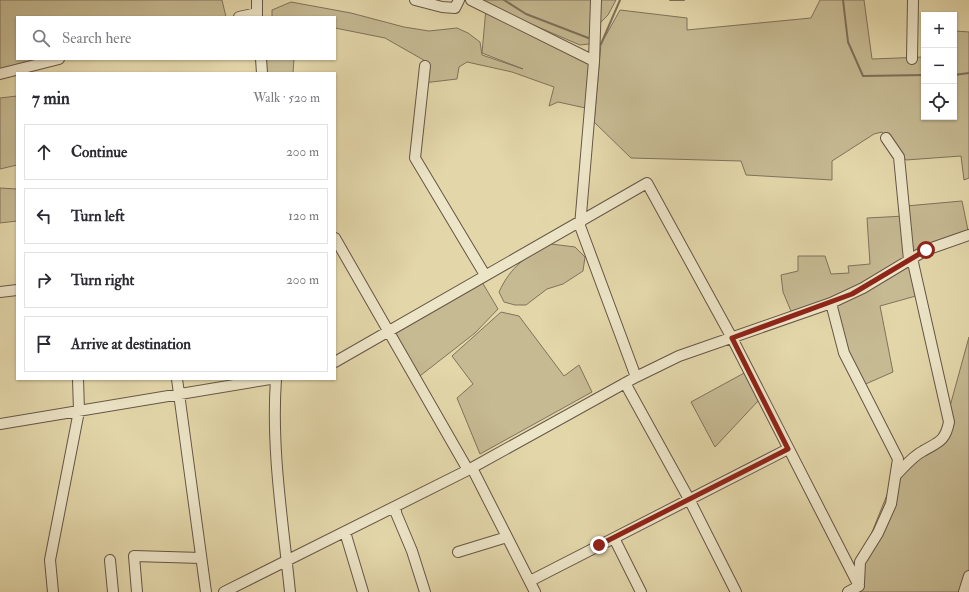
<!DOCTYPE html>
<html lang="en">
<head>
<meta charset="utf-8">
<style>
  :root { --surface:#fff; --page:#f7f7f7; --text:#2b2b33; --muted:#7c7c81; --line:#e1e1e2 }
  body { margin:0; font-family:"IM FELL Double Pica",serif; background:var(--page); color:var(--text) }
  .controls { position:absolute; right:12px; top:12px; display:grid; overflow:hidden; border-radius:0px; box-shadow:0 1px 3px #0004 }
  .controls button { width:36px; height:36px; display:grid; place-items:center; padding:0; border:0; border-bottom:1px solid var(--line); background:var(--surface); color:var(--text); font:20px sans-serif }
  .stop { position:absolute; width:12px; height:12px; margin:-9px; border:3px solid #8f2418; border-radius:50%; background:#fff }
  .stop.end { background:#8f2418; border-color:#fff; box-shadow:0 1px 4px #0008 }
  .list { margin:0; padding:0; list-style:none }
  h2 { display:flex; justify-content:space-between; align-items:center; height:52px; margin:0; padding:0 16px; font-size:17px }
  h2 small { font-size:13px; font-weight:400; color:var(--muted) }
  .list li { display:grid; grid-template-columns:26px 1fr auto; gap:12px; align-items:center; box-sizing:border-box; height:56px; margin:0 8px 8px; padding:0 8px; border:1px solid var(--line); border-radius:0px }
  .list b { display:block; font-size:15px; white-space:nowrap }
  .list em { font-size:13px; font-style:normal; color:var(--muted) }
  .icon { flex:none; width:22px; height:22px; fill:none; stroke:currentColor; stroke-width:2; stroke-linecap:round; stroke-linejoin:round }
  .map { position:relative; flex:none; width:969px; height:592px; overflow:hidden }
  .search { position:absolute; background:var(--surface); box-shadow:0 1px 3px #0004; left:16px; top:16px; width:320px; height:44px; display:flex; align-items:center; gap:10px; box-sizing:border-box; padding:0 14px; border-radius:0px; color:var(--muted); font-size:15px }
  .panel { position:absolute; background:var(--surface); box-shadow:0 1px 3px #0004; left:16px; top:72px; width:320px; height:308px; border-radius:0px }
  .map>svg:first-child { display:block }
</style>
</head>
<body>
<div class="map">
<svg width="969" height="592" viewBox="0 0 969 592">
  <rect width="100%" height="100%" fill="#e3d7aa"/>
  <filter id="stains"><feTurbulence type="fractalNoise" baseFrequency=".005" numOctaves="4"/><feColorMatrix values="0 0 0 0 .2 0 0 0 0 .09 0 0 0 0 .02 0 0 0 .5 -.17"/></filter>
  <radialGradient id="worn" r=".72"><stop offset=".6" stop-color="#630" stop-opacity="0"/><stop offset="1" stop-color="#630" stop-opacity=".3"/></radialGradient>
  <path fill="#c6ba93" stroke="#80725c" d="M 0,0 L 222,0 L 226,17 L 17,17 L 17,59 L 53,59 L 0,74 Z
    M 479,0 L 616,0 L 608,15 L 601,22 L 589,44 L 580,45 L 517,18 L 594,61 L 590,109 L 558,102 L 549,106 L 554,87 L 512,72 L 467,62 L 459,67 L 457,79 L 423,83 L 427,62 L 385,38 L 335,28 L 335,17 L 272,17 L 272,10 L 291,2 L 351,13 L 404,27 L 429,31 L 457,28 L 468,33 L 480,42 L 482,55 L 523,69 L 482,53 L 486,8 Z
    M 820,0 L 864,0 L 872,59 L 924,57 L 924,117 L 954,117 L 954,46 L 956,31 L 969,32 L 969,178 L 964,180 L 961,156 L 906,160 L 882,132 L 874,134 L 832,161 L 832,180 L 746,175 L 741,161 L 631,158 L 594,122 L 601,44 L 620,10 L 687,18 L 687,30 L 811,18 Z
    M 263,59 L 294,59 L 293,73 L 265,73 Z
    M 17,96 L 17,165 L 0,169 L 0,98 Z
    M 0,188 L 17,189 L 17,221 L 0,223 Z
    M 962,201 L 969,235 L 912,258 L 906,206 Z
    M 905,216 L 909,260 L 923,294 L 880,306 L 893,372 L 861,386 L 831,306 L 793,316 L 783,292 L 781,275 L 798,271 L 798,256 L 825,256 L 831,274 L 849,273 L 848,266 L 870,264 L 867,218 Z
    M 551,244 L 575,247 L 585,257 L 583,271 L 563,284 L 547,289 L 526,305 L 515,305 L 504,302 L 499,292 C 511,266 526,256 551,244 Z
    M 482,282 L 498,309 L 475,333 L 416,379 L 396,333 Z
    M 501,312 L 519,316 L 564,376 L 579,365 L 592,392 L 480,454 L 457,398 L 473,384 L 452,356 Z
    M 969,337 L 969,592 L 855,592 L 860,562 L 897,470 L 941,439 Z
    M 746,372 L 759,400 L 715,447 L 691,402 Z"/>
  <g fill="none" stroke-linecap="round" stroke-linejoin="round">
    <path stroke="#7e6f59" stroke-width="2" d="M 504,0 L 526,14 L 591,39
      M 670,0 L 684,0
      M 843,0 L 848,42 L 863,76 L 924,75
      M 598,42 L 601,44 L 620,0
      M 954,75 L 969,73"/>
    <defs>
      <path id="minor" d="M 257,0 L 257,17
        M 415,0 L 442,7 L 455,8 L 459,0
        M 471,0 L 594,61
        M 596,0 L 594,61 L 580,226 L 636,377
        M 239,17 L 257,13
        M 261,59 L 262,73
        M 912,59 L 913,0
        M 425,66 L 415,158 L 485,275
        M 0,74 L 59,59
        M 886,138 L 899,157 L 909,260
        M 335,238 L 468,470
        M 0,292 L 17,290
        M 831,303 L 844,353 L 898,459 L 891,504 L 878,533 L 860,562 L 859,583
        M 335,362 L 647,183 L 732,338 L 859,586 L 848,592
        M 177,379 L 206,592
        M 276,379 C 271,450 283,522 290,592
        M 625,383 L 689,499 L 736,592
        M 0,424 L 270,379
        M 472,468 L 535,592
        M 896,475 C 904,467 913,456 923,451 C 938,442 945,442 949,422 L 912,258
        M 396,506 L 396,513 L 412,551 L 425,592
        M 345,532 L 363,592
        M 614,538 L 641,592
        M 458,552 L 507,537
        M 110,560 L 113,592
        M 530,581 L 788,449
        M 53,592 L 50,560 L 79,411 L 78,379
        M 137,592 L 134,556 L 201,558
        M 224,592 L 468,470 L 636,377 L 679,356 L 831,303 L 863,288 L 926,250 L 969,235
        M 964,592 L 969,576"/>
    </defs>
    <use href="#minor" stroke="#655646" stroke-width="12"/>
    <use href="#minor" stroke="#ede5c8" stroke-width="10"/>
  </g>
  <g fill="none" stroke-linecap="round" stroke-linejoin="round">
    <path stroke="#8f2418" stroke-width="5" d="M 599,545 L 788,449 L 732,338 L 852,294 L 926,250"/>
  </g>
  <rect width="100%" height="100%" filter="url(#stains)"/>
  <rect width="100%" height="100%" fill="url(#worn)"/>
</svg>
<div class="controls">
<button>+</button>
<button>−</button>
<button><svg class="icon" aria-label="locate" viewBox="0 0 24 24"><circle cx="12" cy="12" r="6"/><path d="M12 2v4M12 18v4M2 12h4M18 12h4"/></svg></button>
</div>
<div class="stop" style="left:926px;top:250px"></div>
<div class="stop end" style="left:599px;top:545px"></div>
<div class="search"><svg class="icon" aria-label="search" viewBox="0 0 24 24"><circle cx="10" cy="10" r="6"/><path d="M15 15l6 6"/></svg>Search here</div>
<section class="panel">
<h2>7 min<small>Walk · 520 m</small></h2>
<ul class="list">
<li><svg class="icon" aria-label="ahead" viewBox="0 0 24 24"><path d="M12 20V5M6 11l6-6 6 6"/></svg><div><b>Continue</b></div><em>200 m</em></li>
<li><svg class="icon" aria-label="left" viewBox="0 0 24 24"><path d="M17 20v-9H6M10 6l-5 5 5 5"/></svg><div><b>Turn left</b></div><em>120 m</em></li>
<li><svg class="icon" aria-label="right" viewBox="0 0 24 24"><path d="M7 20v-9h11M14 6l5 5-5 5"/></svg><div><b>Turn right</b></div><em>200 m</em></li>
<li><svg class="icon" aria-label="arrive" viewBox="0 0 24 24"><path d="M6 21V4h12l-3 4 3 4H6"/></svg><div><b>Arrive at destination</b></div></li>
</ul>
</section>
</div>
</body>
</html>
